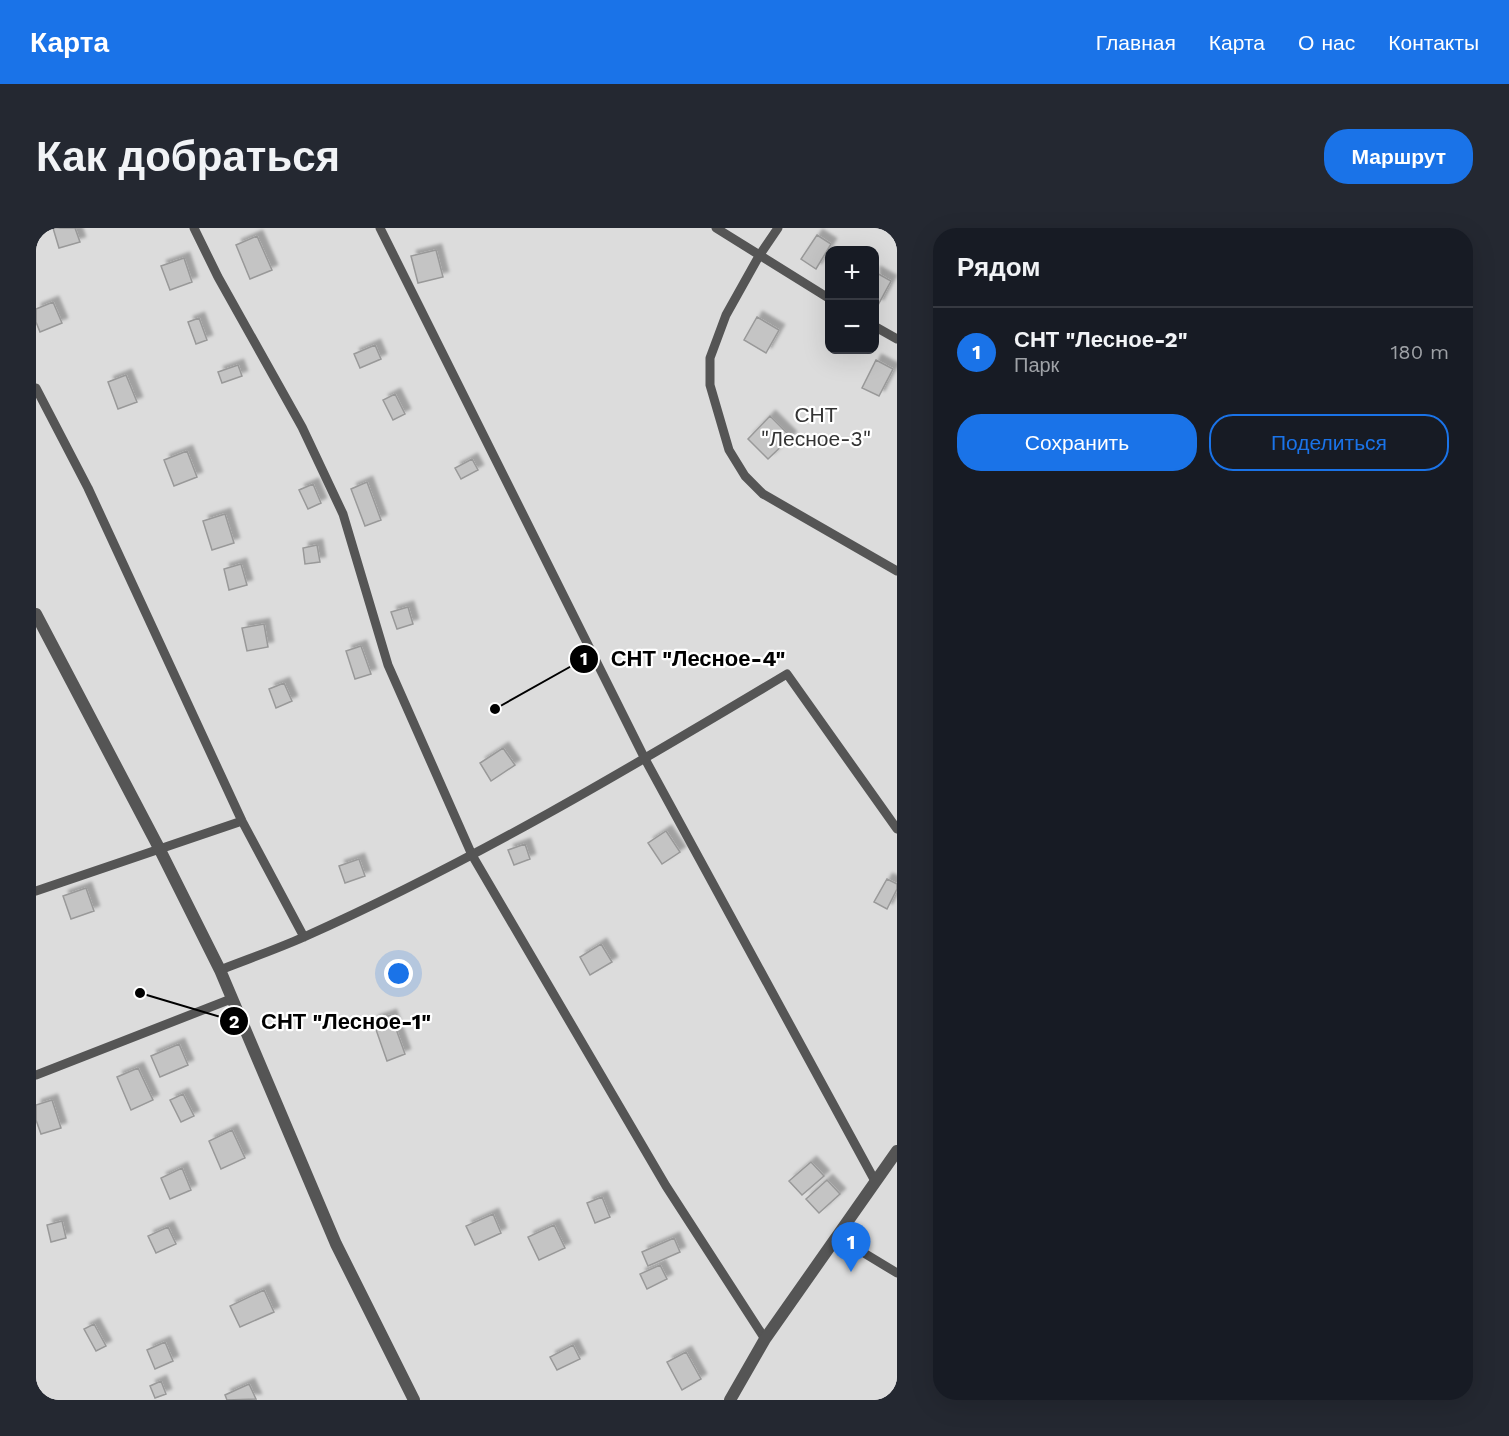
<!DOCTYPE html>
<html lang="ru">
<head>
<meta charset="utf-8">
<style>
  :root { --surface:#171b24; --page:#242831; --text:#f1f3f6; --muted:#9ea1a6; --line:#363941; --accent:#1a73e8 }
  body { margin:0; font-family:"Work Sans",sans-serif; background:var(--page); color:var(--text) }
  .controls { position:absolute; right:18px; top:18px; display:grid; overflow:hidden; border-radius:12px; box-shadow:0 6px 24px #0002 }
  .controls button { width:54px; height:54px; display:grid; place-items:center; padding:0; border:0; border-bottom:2px solid var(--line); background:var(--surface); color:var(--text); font:30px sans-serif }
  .you { position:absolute; left:363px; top:746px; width:21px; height:21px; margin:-15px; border:4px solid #fff; border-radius:50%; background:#1a73e8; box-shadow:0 0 0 9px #1a73e833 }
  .badge { display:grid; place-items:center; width:39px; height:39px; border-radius:50%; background:var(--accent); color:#fff; font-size:20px; font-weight:700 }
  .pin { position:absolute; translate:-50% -50px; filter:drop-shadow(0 2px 3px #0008) }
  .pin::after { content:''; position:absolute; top:32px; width:21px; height:18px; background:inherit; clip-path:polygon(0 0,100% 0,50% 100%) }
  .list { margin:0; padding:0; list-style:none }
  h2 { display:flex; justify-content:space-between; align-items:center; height:78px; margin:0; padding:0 24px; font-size:26px }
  h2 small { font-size:20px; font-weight:400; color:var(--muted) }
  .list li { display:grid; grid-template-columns:39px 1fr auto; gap:18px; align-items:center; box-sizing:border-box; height:90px; padding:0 24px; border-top:2px solid var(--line) }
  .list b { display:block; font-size:22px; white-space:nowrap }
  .list p { margin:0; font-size:20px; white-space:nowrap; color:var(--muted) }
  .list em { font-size:20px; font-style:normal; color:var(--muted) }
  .actions { display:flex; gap:12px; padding:18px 24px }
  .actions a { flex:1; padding:14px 0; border:2px solid var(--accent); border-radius:24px; text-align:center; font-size:21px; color:var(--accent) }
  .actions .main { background:var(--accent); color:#fff }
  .map { position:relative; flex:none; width:861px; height:1172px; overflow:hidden; border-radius:24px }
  header { display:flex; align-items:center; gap:36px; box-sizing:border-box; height:84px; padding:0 30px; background:var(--accent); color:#fff }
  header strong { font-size:28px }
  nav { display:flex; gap:33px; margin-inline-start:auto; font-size:21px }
  .intro { display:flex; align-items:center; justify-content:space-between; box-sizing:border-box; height:144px; padding:0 36px }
  h1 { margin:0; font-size:42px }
  .button { padding:15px 27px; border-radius:24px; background:var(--accent); color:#fff; font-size:21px; font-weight:700 }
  main { display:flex; gap:36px; padding:0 36px }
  aside { flex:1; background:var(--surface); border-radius:24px; box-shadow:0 6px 24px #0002 }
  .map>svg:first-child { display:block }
</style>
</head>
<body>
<header>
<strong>Карта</strong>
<nav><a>Главная</a><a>Карта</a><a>О нас</a><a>Контакты</a></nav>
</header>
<div class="intro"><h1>Как добраться</h1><a class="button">Маршрут</a></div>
<main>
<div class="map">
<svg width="861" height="1172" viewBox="0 0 861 1172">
  <defs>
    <filter id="shadow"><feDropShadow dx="5.5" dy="-5.5" stdDeviation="1.5" flood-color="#0004"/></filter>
  </defs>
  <rect width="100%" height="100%" fill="#fff"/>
  <path fill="#dcdcdc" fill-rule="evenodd" d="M 0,0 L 861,0 L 861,1172 L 0,1172 ZM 794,22 L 838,22 L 838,122 L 794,122 Z"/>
  <path fill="#c4c4c4" stroke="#999" stroke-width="1.5" filter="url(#shadow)" d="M 17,0 L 39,0 L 44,14 L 23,20 Z
    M 781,7 L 795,16 L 780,41 L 765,31 Z
    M 221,8 L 236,42 L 214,51 L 200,17 Z
    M 400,22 L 407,49 L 382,55 L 375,28 Z
    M 148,30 L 156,54 L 134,62 L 125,38 Z
    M 839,44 L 855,53 L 842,77 L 838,75 Z
    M 17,74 L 26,95 L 4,104 L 0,94 L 0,81 Z
    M 721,89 L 743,102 L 730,125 L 708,112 Z
    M 163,90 L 171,112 L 160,116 L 152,94 Z
    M 339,117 L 345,131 L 324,140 L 318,126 Z
    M 840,132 L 857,141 L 843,168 L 826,160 Z
    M 202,137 L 206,148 L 186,155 L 182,144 Z
    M 90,147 L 101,174 L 82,181 L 72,154 Z
    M 359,166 L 369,186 L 357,192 L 347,172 Z
    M 734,188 L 755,209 L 732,231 L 712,211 Z
    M 151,223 L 161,249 L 138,258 L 128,232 Z
    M 436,231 L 442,242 L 425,251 L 419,240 Z
    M 331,254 L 345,292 L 329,298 L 315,261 Z
    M 277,256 L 285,275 L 272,281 L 263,262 Z
    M 189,286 L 198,315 L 176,322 L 167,293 Z
    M 281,317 L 284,334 L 269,336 L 267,320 Z
    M 205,336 L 211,357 L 193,362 L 188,341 Z
    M 372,379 L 377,396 L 361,401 L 355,384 Z
    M 228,396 L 232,419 L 211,423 L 206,400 Z
    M 325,418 L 335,446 L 319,451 L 310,423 Z
    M 248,455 L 256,473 L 240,480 L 233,461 Z
    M 467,520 L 479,537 L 455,553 L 444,535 Z
    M 630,603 L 644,624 L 626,636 L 612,615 Z
    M 489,616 L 494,631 L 478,637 L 472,622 Z
    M 323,631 L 329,648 L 309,655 L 303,638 Z
    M 851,651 L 861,656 L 861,661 L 851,681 L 838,674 Z
    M 50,660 L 58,683 L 35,691 L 27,668 Z
    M 565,716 L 576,734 L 554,747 L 544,729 Z
    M 355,787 L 369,826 L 351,833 L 337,793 Z
    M 143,816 L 152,837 L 124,849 L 115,828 Z
    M 102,840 L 117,872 L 95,882 L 81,849 Z
    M 147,866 L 158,888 L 145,894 L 134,872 Z
    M 16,872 L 25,900 L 5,906 L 0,892 L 0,877 Z
    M 196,902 L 209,930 L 185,941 L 173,913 Z
    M 775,934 L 788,948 L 766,967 L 753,953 Z
    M 146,940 L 155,962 L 134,971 L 125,950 Z
    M 791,952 L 804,966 L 783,985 L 770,971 Z
    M 566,969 L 574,989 L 559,995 L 551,975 Z
    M 457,986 L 465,1005 L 439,1017 L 430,998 Z
    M 26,993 L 30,1010 L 15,1014 L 11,997 Z
    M 518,997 L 529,1020 L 503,1032 L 492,1009 Z
    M 132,999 L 140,1016 L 120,1025 L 112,1008 Z
    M 638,1010 L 644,1024 L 612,1038 L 606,1024 Z
    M 624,1037 L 631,1051 L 611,1061 L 604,1046 Z
    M 228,1062 L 238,1084 L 204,1099 L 194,1078 Z
    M 58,1096 L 70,1118 L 60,1123 L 48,1101 Z
    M 129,1114 L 137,1133 L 119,1141 L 111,1122 Z
    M 537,1117 L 544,1131 L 521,1142 L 514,1129 Z
    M 650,1124 L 665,1151 L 646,1162 L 631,1134 Z
    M 125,1153 L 130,1166 L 119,1170 L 114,1158 Z
    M 213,1156 L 220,1171 L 191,1172 L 189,1167 Z"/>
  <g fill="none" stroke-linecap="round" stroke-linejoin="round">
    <path stroke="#555" stroke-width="9" d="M 158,0 L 182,49 L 266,199 L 307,286 L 352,437 L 436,627 L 630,958 L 729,1111
      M 344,0 L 609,531 L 839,953
      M 680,0 L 794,71
      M 742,0 L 723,28 L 690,87 L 674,130 L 674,157 L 693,222 L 709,248 L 727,266 L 861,343
      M 838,98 L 861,111
      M 0,160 L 52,260 L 206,593 L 268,709
      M 0,663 L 206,593
      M 184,742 C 212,731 241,721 268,709 C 436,634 594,540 751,446 L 861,601
      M 0,847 L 195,771
      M 800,1008 L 861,1045"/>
    <path stroke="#555" stroke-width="12" d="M 0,386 L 123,620 L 184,742 L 300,1016 L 378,1172
      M 694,1172 L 729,1111 L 861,923"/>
  </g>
  <g text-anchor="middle" stroke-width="4.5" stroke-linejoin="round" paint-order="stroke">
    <g font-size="21" fill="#333" stroke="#fff">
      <text x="780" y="194">СНТ<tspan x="780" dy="24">"Лесное-3"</tspan></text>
    </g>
  </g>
  <path fill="none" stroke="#000" stroke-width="2" d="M459 481L548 431M104 765L198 793"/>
  <g fill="#000" stroke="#fff" stroke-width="2">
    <circle cx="459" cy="481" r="6"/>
    <circle cx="104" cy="765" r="6"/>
    <circle cx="548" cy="431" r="15"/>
    <circle cx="198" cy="793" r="15"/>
  </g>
  <g font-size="18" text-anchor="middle" font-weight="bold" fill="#fff">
    <text x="548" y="437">1</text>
    <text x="198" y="800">2</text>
  </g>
  <g font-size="22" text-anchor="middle" font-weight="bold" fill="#000" stroke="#fff" stroke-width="4.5" stroke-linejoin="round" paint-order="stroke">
    <text x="662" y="438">СНТ "Лесное-4"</text>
    <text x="310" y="801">СНТ "Лесное-1"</text>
  </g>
</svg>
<div class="controls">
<button>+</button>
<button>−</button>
</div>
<div class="you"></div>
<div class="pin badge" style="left:815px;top:1044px">1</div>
</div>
<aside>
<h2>Рядом<small></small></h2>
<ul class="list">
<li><span class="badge">1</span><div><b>СНТ &quot;Лесное-2&quot;</b><p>Парк</p></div><em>180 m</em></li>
</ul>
<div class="actions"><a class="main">Сохранить</a><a>Поделиться</a></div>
</aside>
</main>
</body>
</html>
